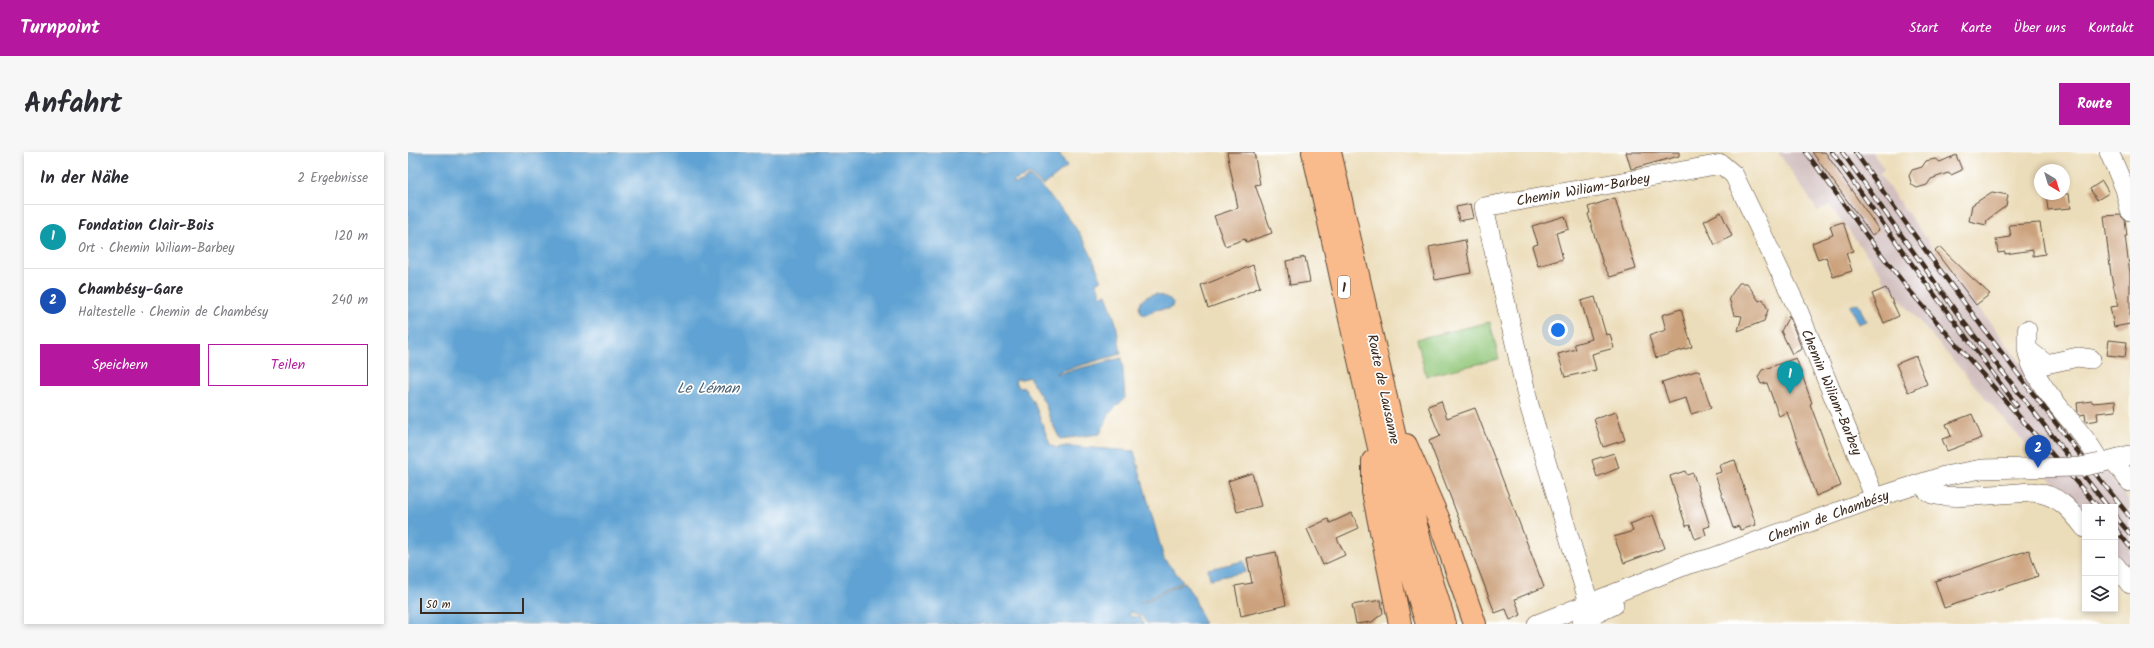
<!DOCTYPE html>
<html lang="de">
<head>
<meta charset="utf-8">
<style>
  :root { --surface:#fff; --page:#f7f7f7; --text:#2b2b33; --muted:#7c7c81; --line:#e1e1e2; --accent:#b5179e }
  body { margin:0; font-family:Kalam,sans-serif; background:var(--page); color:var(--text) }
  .controls { position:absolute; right:12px; bottom:12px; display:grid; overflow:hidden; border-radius:0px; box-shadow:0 2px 6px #0003 }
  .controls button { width:36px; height:36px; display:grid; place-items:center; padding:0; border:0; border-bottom:1px solid var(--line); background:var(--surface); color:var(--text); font:20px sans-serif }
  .compass { position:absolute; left:1626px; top:12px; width:36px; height:36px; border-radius:50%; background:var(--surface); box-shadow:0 2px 6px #0003; rotate:142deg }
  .scale { position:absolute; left:12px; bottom:10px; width:104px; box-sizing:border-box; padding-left:4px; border:2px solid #3b2a1e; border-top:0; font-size:11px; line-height:14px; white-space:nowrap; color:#3b2a1e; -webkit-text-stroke:3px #fff; paint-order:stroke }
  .you { position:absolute; left:1150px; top:178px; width:14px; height:14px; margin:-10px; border:3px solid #fff; border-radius:50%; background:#1a73e8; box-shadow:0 0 0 6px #1a73e833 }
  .badge { display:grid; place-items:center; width:26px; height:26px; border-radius:50%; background:var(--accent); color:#fff; font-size:13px; font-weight:700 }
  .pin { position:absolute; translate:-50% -33px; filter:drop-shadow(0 1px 2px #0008) }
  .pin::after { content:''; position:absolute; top:21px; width:14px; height:12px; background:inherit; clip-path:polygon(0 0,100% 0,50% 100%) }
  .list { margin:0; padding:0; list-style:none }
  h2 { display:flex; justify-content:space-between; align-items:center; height:52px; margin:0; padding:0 16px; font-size:17px }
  h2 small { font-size:13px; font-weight:400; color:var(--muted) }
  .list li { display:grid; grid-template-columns:26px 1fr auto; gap:12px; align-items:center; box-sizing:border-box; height:64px; padding:0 16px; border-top:1px solid var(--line) }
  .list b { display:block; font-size:15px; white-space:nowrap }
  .list p { margin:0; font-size:13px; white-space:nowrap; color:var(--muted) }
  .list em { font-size:13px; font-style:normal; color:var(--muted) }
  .actions { display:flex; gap:8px; padding:12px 16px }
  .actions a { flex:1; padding:9px 0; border:1px solid var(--accent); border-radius:0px; text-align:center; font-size:14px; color:var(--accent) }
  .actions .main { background:var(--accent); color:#fff }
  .icon { flex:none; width:22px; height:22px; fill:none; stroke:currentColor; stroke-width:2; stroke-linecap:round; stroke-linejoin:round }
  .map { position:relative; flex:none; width:1722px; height:472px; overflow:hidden; border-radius:0px }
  header { display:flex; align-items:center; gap:24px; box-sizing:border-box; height:56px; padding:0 20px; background:var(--accent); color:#fff }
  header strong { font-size:19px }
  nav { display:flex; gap:22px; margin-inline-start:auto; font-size:14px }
  .intro { display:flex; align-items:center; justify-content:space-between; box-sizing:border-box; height:96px; padding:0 24px }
  h1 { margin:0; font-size:28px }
  .button { padding:10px 18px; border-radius:0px; background:var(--accent); color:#fff; font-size:14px; font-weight:700 }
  main { display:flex; gap:24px; padding:0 24px }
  aside { flex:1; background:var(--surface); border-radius:0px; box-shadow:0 2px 6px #0003 }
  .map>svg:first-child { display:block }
</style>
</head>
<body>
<header>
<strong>Turnpoint</strong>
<nav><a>Start</a><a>Karte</a><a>Über uns</a><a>Kontakt</a></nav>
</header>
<div class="intro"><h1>Anfahrt</h1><a class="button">Route</a></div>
<main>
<aside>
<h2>In der Nähe<small>2 Ergebnisse</small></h2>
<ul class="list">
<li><span class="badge" style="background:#0f9aa8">1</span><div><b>Fondation Clair-Bois</b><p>Ort · Chemin Wiliam-Barbey</p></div><em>120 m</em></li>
<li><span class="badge" style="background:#1a4fb4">2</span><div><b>Chambésy-Gare</b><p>Haltestelle · Chemin de Chambésy</p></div><em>240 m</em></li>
</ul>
<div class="actions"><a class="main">Speichern</a><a>Teilen</a></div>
</aside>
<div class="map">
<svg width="1722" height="472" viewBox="0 0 1722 472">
  <rect width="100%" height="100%" fill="#fff"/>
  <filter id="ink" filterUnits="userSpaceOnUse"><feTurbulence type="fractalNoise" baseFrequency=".025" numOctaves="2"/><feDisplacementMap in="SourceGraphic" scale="8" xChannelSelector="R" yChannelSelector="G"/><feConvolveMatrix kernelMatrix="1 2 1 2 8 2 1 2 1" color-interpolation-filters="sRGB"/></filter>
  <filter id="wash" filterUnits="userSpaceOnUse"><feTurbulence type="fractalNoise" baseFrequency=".012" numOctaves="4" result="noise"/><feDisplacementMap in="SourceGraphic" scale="16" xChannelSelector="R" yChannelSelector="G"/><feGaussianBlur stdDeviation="0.9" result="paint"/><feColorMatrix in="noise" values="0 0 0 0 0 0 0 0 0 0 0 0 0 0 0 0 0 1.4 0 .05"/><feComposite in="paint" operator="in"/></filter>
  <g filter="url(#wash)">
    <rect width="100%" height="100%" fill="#ecddba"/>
    <path fill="#d2bfbf" d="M 1370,0 L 1464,0 L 1476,17 L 1471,22 L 1547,126 L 1722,350 L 1722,419 L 1707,401 L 1707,355 L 1677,355 L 1677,364 L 1616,298 L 1619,294 L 1473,125 L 1475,124 L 1421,53 L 1410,59 Z"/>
    <path fill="#90c678" stroke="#66784b" d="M 1082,170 L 1091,207 L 1018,224 L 1009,187 Z"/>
    <path fill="#5ea2d3" stroke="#4c6678" d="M 0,0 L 629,0 L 633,3 L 639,0 L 650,0 L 659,15 L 635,34 L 622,22 L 606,29 L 606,32 L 614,30 L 622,24 C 654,55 680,85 693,129 L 688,130 L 693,144 L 698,142 L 708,171 L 713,202 L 649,220 L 648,222 L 714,206 L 717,246 L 701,262 L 692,282 L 652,287 L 641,265 L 638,253 L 621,225 L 615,227 L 609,227 L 607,230 L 612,236 L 616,235 L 627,253 L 642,292 L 648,296 L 658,294 L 726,299 L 756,407 L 775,429 L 732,451 L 733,452 L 776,430 L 786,445 L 796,472 L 739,472 L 734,464 L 722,460 L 721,464 L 732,465 L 736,472 L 0,472 Z
      M 749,142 L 762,147 L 765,151 L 764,155 C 758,159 754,156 747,158 C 742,160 741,164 734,162 L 731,156 C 732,147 740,143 749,142 Z
      M 1450,151 L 1458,169 L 1450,172 L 1442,154 Z
      M 836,409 L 838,420 L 802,427 L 800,417 Z"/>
    <g id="blocks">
      <path fill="#cca27d" d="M 819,0 L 846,0 L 852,32 L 847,33 L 864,81 L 838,90 L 837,87 L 817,94 L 806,64 L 830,56 Z
        M 1218,0 L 1271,0 L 1271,4 L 1223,17 Z
        M 1404,0 L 1417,0 L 1471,78 L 1464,83 Z
        M 1548,3 L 1554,18 L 1543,23 L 1540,21 L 1523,27 L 1519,33 L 1509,36 L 1504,33 L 1501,24 L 1504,18 L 1514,15 L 1518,9 L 1527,7 L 1532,10 Z
        M 1694,29 L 1701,41 L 1689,48 L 1682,37 Z
        M 1584,40 L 1600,43 L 1598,54 L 1579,68 L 1578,73 L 1561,69 L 1564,53 Z
        M 1638,42 L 1661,42 L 1663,56 L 1640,58 Z
        M 1207,46 L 1228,117 L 1202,125 L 1195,112 L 1180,62 L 1182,61 L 1180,55 Z
        M 1063,52 L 1066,66 L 1051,69 L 1048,55 Z
        M 1313,60 L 1324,84 L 1307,93 L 1296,69 Z
        M 1712,63 L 1717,68 L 1719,84 L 1717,84 L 1722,121 L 1722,172 L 1706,175 L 1702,155 L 1710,154 L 1703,123 L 1696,64 Z
        M 1157,64 L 1161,77 L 1148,81 L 1155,107 L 1130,114 L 1124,94 L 1130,92 L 1124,74 Z
        M 1435,70 L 1445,99 L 1438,101 L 1444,119 L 1425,125 L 1418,105 L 1410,108 L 1404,91 L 1425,83 L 1422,74 Z
        M 1632,71 L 1637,102 L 1625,104 L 1625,98 L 1597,102 L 1597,100 L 1590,101 L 1588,87 L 1603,85 L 1601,73 Z
        M 1057,88 L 1063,121 L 1027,128 L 1021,95 Z
        M 1532,95 L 1564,126 L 1582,142 L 1568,153 L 1527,99 Z
        M 897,105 L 902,130 L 882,133 L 878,109 Z
        M 845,113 L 852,135 L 825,147 L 800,156 L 793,134 Z
        M 1331,131 L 1339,131 L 1351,149 L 1355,147 L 1360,158 L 1356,169 L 1330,179 L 1334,164 L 1326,163 L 1321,146 Z
        M 1478,136 L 1491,164 L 1476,171 L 1464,142 Z
        M 1187,145 L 1198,183 L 1202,182 L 1206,196 L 1184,202 L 1188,218 L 1157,225 L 1150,202 L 1168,197 L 1166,192 L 1184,187 L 1173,149 Z
        M 1273,157 L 1284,195 L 1248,206 L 1241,184 L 1258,178 L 1254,163 Z
        M 1381,164 L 1394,197 L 1384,202 L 1373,179 Z
        M 1701,188 L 1719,190 L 1717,205 L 1699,203 Z
        M 1508,204 L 1519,232 L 1500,240 L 1488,212 Z
        M 1388,206 L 1404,251 L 1402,252 L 1433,334 L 1408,344 L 1379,260 L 1371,264 L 1359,231 L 1353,232 L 1350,225 L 1354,218 Z
        M 1291,218 L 1303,256 L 1283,262 L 1278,246 L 1261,251 L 1254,230 Z
        M 1033,249 L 1039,266 L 1067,256 L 1136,435 L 1107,447 L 1113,463 L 1102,468 L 1098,457 L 1087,461 L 1021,289 L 1032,284 L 1020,254 Z
        M 1684,249 L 1685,251 L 1707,249 L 1708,259 L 1689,261 L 1690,268 L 1678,270 L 1677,262 L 1672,263 L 1670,261 L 1669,251 Z
        M 1208,260 L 1217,288 L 1195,295 L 1186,267 Z
        M 1564,262 L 1574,286 L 1539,299 L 1534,287 L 1543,284 L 1538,272 Z
        M 1206,301 L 1211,316 L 1189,325 L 1184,308 Z
        M 1327,308 L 1348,373 L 1332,378 L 1331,374 L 1325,376 L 1307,322 L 1313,320 L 1311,313 Z
        M 1277,319 L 1279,323 L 1285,321 L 1302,374 L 1296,376 L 1298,383 L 1287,387 L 1282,373 L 1278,374 L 1262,324 Z
        M 844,321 L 853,354 L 829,360 L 820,329 Z
        M 944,361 L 951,376 L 929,386 L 937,403 L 915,413 L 899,377 L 920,367 L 922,371 Z
        M 1245,363 L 1257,396 L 1216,411 L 1206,385 L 1225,379 L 1222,372 Z
        M 1621,398 L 1630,424 L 1536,456 L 1527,429 Z
        M 868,400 L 878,453 L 833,464 L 827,434 L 844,431 L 839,406 Z
        M 973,448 L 975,461 L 964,470 L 948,472 L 944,453 Z"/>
    </g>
  </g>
  <g filter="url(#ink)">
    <use href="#blocks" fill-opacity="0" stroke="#564535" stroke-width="1"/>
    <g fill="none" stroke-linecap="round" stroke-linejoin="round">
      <defs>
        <path id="minor" d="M 1701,0 L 1717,37 L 1722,59
          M 1619,178 C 1619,184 1619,191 1619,197 C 1626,239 1674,273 1692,311 L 1722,303
          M 1619,197 L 1638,212 L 1670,205 L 1683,207
          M 1705,308 L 1722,330
          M 1514,331 C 1517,336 1519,340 1524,342 C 1542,348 1603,341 1624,340 C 1650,342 1662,357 1677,376
          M 1707,413 L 1722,432
          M 1181,451 L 1121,253 L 1076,55 L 1313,12 L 1326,23 L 1388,153 L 1467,346
          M 1129,472 L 1281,412 L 1304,406 L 1467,346 L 1536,324 L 1574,317 L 1615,316
          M 1174,472 L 1185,463 L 1206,453"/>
        <path id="major" d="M 905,0 C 942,157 970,318 1019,472
          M 922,0 L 996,325 L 1014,397 L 1037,472
          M 998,293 L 1031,368 L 1067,472
          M 965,309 L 965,340 L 992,472"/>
      </defs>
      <use href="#minor" stroke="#564535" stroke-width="20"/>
      <use href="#major" stroke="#564535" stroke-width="24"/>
      <use href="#minor" stroke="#fff" stroke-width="19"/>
      <use href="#major" stroke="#fabb8c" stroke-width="22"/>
      <defs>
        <path id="rail" d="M 1398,0 L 1459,84 L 1501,138 L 1690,355
          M 1424,0 L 1501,108 L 1609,254
          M 1434,0 L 1554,168 L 1700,355
          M 1447,0 C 1535,125 1626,246 1722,365
          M 1707,364 L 1722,382
          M 1707,376 L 1722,395"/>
      </defs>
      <use href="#rail" stroke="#3b2a1e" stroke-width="4.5"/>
      <use href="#rail" stroke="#fff" stroke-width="3" stroke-dasharray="9" stroke-linecap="butt"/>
      <defs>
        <path id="minor-bridge" d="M 1615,316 L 1672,315 L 1692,311"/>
      </defs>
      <use href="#minor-bridge" stroke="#564535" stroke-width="20" stroke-linecap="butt"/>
      <use href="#minor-bridge" stroke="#fff" stroke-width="19"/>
    </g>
  </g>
  <g text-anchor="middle" stroke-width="3.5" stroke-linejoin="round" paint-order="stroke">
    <rect fill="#fff" stroke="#766a62" stroke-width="1" x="930" y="124" width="12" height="22" rx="3"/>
    <g font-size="13" font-weight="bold" fill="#3b2a1e">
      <text x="936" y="140">1</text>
    </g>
    <g font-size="14" fill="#3b2a1e" stroke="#fff">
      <text transform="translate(1175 37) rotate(-10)" y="5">Chemin Wiliam-Barbey</text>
      <text transform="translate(976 237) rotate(78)" y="5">Route de Lausanne</text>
      <text transform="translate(1424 240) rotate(67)" y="5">Chemin Wiliam-Barbey</text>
      <text transform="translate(1420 364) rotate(-20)" y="5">Chemin de Chambésy</text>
    </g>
    <g font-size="15" font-style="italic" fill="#4b606f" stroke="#fff">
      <text x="300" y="241">Le Léman</text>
    </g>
  </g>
</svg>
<div class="controls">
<button>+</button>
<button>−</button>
<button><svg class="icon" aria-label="layers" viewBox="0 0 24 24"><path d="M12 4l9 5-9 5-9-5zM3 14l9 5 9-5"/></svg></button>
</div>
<svg class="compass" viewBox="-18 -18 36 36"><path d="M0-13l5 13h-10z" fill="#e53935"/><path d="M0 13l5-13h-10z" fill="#7c7c81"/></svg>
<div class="scale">50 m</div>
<div class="you"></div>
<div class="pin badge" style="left:1382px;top:242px;background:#0f9aa8">1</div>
<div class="pin badge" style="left:1630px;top:316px;background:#1a4fb4">2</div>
</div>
</main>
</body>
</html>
